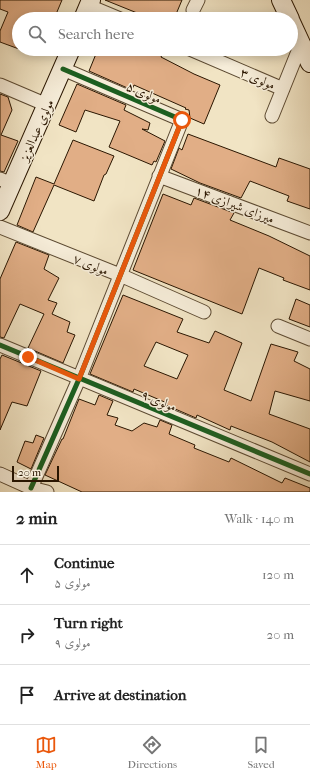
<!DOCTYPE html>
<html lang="en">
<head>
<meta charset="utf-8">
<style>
  :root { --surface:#fff; --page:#f6f6f6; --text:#222; --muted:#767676; --line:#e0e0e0; --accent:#ea580c }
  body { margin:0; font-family:"IM FELL French Canon",Amiri,serif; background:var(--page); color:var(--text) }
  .scale { position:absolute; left:12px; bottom:10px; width:47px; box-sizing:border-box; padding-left:4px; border:2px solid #2a1601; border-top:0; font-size:11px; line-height:14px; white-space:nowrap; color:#2a1601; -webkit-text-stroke:3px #f6edd9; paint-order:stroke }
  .stop { position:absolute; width:12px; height:12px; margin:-9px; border:3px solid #ea580c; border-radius:50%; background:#fff }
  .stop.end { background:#ea580c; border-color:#fff; box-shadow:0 1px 4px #0008 }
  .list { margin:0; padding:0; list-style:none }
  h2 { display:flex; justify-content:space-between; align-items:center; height:52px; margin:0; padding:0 16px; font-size:17px }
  h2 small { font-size:13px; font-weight:400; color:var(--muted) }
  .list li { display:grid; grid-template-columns:26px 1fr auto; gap:12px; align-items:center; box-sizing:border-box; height:60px; padding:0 16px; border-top:1px solid var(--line) }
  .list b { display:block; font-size:15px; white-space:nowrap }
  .list p { margin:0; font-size:13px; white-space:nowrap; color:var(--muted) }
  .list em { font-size:13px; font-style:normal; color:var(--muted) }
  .icon { flex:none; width:22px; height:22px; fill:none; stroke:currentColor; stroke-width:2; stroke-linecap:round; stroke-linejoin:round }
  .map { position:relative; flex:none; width:310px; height:492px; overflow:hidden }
  .search { position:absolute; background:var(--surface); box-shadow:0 2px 10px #0003; left:12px; right:12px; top:12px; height:44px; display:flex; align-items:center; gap:10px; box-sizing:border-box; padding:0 14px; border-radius:22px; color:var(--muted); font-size:15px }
  .sheet { height:232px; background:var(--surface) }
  nav { display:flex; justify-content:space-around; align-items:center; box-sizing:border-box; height:56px; border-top:1px solid var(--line); background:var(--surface); font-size:11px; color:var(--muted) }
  nav a { display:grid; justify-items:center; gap:2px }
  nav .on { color:var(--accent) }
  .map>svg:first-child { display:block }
</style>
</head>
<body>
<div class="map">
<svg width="310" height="492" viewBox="0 0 310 492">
  <rect width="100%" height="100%" fill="#f1e4c4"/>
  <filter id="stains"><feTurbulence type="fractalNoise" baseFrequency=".005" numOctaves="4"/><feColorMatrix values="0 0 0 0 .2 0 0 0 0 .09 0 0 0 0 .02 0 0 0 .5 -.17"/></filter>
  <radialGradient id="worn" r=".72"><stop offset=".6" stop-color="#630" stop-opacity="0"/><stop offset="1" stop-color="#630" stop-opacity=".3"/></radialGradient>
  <path fill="#e1ae86" stroke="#2a1601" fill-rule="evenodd" d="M 0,0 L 62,0 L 54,19 L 19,19 L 19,49 L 0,42 L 0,31 L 8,12 L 0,9 Z
    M 105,0 L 182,0 L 174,19 L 152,19 Z
    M 98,49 L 124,49 L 136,54 L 139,49 L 165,49 L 161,57 L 194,74 L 220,85 L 204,124 L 190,118 L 189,110 L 185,109 L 186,108 L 134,85 L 132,90 L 89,71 Z
    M 77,84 L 126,105 L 124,110 L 150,123 L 148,130 L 142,129 L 165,141 L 156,162 L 154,161 L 152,165 L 109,147 L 120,121 L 85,110 L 76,132 L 59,125 Z
    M 0,94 L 8,97 L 12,110 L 1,135 L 18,141 L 4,172 L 0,171 Z
    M 188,134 L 276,167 L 279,158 L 310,169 L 310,209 L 287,201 L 289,196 L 250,181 L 241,198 L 200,183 L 171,169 L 179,148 L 182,150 Z
    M 73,140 L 114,156 L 106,174 L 104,175 L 94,201 L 54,185 L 33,232 L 17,225 L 36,177 L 54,184 Z
    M 163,194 L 191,205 L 194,198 L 234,213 L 230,220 L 269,236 L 310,256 L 310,290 L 283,280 L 284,278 L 259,268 L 242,314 L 133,270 Z
    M 16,242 L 49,255 L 44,269 L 59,278 L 48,300 L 57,303 L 52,314 L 70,322 L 67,332 L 75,335 L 63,363 L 28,348 L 44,314 L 20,304 L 4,338 L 0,337 L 0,279 Z
    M 123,295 L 183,319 L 177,332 L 209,343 L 215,331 L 242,343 L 224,390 L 251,401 L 271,344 L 298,352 L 294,361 L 310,369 L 310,401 L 275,391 L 269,414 L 310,429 L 310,462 L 272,442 L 231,426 L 230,430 L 197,415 L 196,418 L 166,405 L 167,403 L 134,389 L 133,392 L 90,374 ZM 156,342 L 188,355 L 177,379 L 144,366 Z
    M 296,299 L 310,305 L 310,327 L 289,319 Z
    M 2,355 L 41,371 L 27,406 L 12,402 L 0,430 L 0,359 Z
    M 99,395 L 113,401 L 107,415 L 118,418 L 115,425 L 132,431 L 144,423 L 157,427 L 160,420 L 172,425 L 169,434 L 195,445 L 194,448 L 229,462 L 231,458 L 282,483 L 285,478 L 310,488 L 310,492 L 82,492 L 45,475 L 62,439 L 63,439 L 79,399 L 95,405 Z
    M 36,435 L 44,438 L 31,469 L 17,462 L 25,441 L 33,443 Z"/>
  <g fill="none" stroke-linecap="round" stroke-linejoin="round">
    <defs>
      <path id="street" d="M 89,6 L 120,19
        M 193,10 L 198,0
        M 190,49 L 283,89
        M 0,85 L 47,105
        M 272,116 L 301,44
        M 159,176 L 310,233
        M 0,179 L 12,184
        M 0,227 L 120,275 L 204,312
        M 278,326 L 310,339
        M 0,345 L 310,474
        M 0,474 L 31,488 L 47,492
        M 31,488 L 79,379 L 182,120 L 63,69"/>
      <path id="secondary" d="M 281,0 L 290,19
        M 83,19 L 91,0
        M 291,22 L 310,63
        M 0,211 L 71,49"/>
    </defs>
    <use href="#street" stroke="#5c4a32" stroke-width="15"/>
    <use href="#secondary" stroke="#2a1601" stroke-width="20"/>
    <use href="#street" stroke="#f6edd9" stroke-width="13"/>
    <use href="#secondary" stroke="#f6edd9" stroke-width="18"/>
    <defs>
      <path id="cycleway" d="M 0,345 L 310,474
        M 31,488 L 79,379 L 182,120 L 63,69"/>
    </defs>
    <use href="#cycleway" stroke="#f6edd9" stroke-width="8"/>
    <use href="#cycleway" stroke="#1b5e20" stroke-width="5"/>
  </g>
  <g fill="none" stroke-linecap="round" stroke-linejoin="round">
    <path stroke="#ea580c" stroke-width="5" d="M 28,357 L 79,379 L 182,120"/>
  </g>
  <g text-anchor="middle" stroke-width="3" stroke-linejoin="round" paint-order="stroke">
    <g font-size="13" fill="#2a1601" stroke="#f6edd9">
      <text transform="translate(258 78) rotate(23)" y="5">مولوی ۳</text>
      <text transform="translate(144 92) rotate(23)" y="5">مولوی ۵</text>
      <text transform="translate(36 130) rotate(-66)" y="5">مولوی عبدالعزیز</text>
      <text transform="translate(235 204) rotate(21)" y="5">میرزای شیرازی ۱۴</text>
      <text transform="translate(91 264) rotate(22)" y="5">مولوی ۷</text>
      <text transform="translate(159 400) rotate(22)" y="5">مولوی ۹</text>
    </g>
  </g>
  <rect width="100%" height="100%" filter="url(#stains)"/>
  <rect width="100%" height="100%" fill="url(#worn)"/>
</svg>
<div class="scale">20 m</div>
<div class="stop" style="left:182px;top:120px"></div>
<div class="stop end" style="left:28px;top:357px"></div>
<div class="search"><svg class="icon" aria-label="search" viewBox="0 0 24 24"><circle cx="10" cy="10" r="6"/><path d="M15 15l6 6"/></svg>Search here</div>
</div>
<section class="sheet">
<h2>2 min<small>Walk · 140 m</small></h2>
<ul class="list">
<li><svg class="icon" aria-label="ahead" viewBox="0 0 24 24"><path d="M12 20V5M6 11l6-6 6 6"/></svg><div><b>Continue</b><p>مولوی ۵</p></div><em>120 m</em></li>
<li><svg class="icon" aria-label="right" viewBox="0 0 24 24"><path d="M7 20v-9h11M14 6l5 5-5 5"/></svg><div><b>Turn right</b><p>مولوی ۹</p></div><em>20 m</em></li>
<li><svg class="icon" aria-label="arrive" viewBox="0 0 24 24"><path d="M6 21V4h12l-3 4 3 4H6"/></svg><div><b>Arrive at destination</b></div></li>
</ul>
</section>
<nav>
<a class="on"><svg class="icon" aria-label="map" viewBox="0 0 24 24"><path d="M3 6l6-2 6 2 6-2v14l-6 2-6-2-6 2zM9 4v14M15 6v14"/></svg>Map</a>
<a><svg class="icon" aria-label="directions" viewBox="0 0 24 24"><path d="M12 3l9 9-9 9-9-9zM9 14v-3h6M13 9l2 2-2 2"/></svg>Directions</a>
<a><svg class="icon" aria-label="saved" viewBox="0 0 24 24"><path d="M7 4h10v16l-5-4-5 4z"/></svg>Saved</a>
</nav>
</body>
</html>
